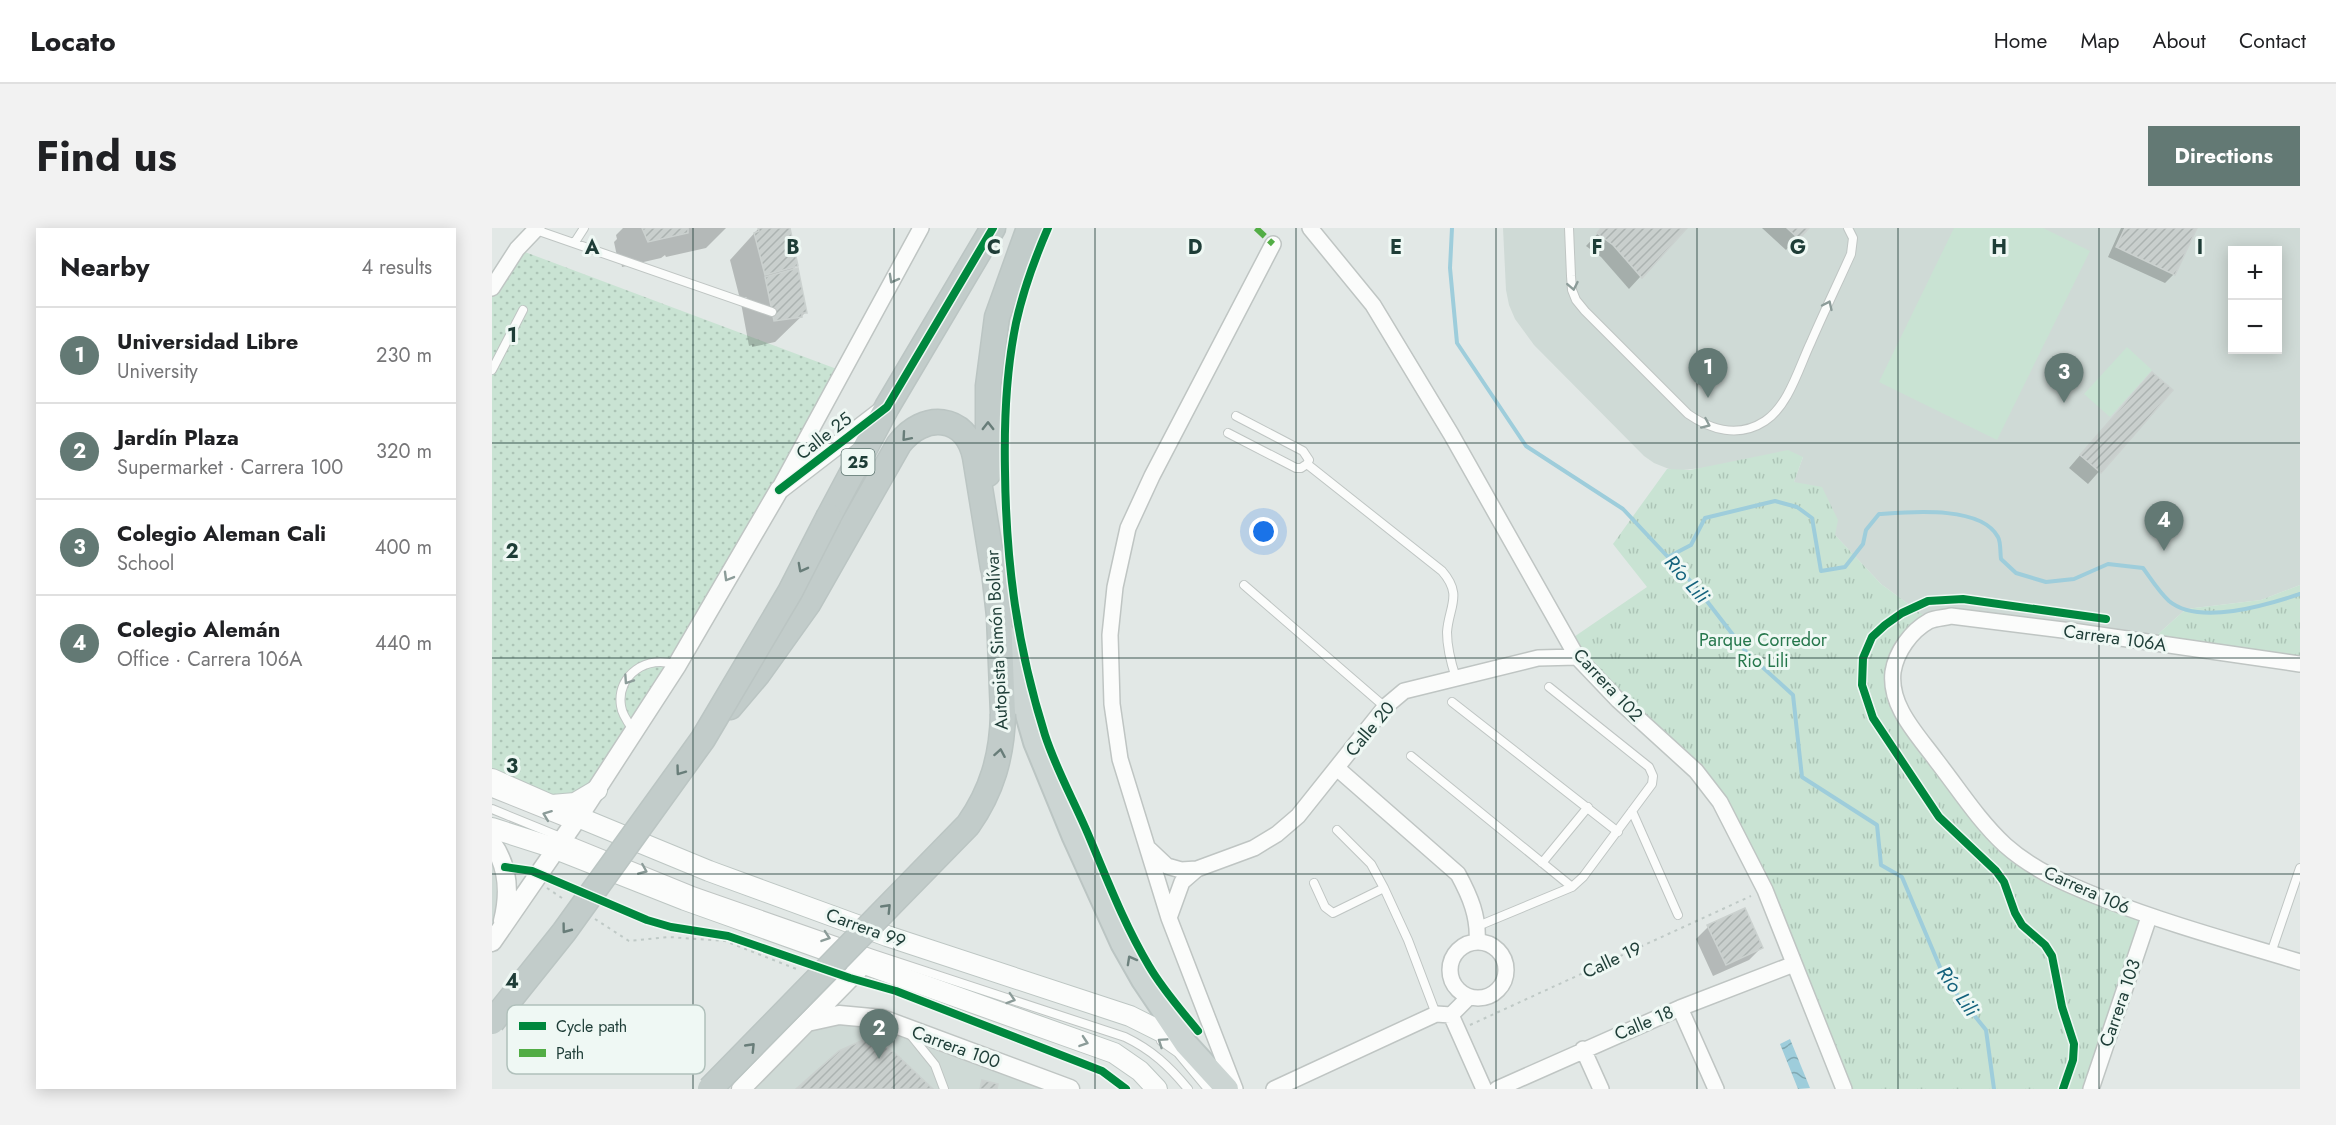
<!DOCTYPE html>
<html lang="en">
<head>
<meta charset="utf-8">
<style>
  :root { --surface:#fff; --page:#f2f2f2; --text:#202124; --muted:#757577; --line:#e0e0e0; --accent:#637974 }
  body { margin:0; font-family:Jost,sans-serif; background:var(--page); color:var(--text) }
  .controls { position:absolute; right:18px; top:18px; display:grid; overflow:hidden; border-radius:0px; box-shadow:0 3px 15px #0003 }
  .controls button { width:54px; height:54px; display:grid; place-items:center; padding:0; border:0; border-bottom:2px solid var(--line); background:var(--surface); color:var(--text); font:30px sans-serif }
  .you { position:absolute; left:772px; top:304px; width:21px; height:21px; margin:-15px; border:4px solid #fff; border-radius:50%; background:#1a73e8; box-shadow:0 0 0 9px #1a73e833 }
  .badge { display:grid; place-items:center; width:39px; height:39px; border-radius:50%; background:var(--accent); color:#fff; font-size:20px; font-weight:700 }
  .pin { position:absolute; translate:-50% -50px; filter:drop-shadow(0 2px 3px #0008) }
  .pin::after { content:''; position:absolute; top:32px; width:21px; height:18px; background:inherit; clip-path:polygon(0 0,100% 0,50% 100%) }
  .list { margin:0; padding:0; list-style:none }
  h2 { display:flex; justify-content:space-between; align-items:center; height:78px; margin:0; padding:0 24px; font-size:26px }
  h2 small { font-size:20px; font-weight:400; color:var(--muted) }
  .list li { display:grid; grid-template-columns:39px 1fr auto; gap:18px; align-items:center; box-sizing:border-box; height:96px; padding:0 24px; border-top:2px solid var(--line) }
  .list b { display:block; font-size:22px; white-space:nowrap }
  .list p { margin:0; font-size:20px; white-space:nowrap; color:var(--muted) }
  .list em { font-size:20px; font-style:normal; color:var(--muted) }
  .map { position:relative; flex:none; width:1808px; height:861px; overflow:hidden; border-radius:0px }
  header { display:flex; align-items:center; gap:36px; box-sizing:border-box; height:84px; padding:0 30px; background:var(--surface); border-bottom:2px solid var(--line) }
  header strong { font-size:28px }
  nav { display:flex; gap:33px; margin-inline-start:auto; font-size:21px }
  .intro { display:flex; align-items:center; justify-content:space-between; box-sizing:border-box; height:144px; padding:0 36px }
  h1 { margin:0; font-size:42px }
  .button { padding:15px 27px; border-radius:0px; background:var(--accent); color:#fff; font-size:21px; font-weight:700 }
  main { display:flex; gap:36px; padding:0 36px }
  aside { flex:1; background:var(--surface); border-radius:0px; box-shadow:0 3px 15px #0003 }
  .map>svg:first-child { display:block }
</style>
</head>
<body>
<header>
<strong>Locato</strong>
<nav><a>Home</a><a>Map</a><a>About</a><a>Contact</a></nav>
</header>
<div class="intro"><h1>Find us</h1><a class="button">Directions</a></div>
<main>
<aside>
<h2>Nearby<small>4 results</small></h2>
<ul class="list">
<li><span class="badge">1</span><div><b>Universidad Libre</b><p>University</p></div><em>230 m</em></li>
<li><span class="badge">2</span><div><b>Jardín Plaza</b><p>Supermarket · Carrera 100</p></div><em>320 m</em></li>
<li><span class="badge">3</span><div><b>Colegio Aleman Cali</b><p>School</p></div><em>400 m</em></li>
<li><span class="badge">4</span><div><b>Colegio Alemán</b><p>Office · Carrera 106A</p></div><em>440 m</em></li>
</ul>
</aside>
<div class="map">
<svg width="1808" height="861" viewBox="0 0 1808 861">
  <defs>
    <pattern id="grass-dots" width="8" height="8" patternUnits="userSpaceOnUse" patternTransform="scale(1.5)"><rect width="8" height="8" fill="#c9e3d3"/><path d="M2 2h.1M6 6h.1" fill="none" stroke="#acc4b6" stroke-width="1.8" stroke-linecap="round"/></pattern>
    <pattern id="park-tufts" width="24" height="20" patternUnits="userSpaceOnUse" patternTransform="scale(1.5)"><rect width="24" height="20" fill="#c9e3d3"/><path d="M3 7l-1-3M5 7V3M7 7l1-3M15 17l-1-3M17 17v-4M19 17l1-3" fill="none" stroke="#acc4b6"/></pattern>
    <pattern id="water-waves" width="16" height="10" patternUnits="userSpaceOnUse" patternTransform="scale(1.5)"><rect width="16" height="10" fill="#9ecddb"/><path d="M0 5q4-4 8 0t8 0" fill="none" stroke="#80a8b2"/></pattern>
    <pattern id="building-hatch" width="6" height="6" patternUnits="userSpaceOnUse" patternTransform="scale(1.5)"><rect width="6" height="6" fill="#c9cfcd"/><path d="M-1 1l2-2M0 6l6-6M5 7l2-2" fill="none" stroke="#acb3b1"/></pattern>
  </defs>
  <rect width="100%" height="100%" fill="#e2e8e6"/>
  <path fill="#cfdad6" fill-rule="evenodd" d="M 1011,0 L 1808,0 L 1808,357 L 1769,372 L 1694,381 L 1656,415 L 1438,392 L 1389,356 L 1343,307 L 1302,254 L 1311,229 L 1182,243 L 1162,235 L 1152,228 L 1042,117 L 1023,91 L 1017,77 L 1014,62 ZM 1740,22 L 1786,22 L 1786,122 L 1740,122 Z
    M 0,615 L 13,639 L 0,714 Z
    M 372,788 L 578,861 L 249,861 L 315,794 Z"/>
  <path fill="url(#grass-dots)" d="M 25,21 L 350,143 L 86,589 L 0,551 L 0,60 Z"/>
  <path fill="url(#park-tufts)" d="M 1296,222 L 1311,229 L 1302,254 L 1330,259 L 1346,292 L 1343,307 L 1389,356 L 1438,392 L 1410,419 L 1404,471 L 1513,616 L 1657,689 L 1599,861 L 1352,861 L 1228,574 L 1076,413 L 1155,359 L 1121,316 L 1175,241 L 1198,242 Z
    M 1808,357 L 1808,436 L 1656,415 L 1694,381 L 1769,372 Z"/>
  <path fill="#c9e3d3" d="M 1462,0 L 1551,0 L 1598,23 L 1505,212 L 1387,154 Z
    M 1635,119 L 1660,142 L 1618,189 L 1592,166 Z"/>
  <path fill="url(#water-waves)" d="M 1298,811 L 1318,860 L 1306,861 L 1288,816 Z"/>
  <path fill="#0003" d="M 131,0 L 234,0 L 214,20 L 174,29 L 173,27 L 169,30 L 130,39 L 129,33 L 126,33 L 122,14 L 125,11 L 124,7 Z
    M 267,0 L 296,0 L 304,38 L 299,43 L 314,84 L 283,114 L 260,119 L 260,117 L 257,118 L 249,75 L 255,69 L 248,71 L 238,32 Z
    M 1111,0 L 1193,0 L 1137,61 L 1109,29 L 1094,18 Z
    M 1270,0 L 1314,0 L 1294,22 Z
    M 1629,0 L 1703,0 L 1682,46 L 1673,55 L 1616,29 Z
    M 1648,158 L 1679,162 L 1596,256 L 1577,240 Z
    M 1216,699 L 1269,720 L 1257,732 L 1221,748 L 1204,711 Z"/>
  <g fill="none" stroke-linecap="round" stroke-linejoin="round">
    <path stroke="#9ecddb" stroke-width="4" d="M 960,0 L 958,40 L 965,115 L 1034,218 L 1131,281 L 1204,359 L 1255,425 L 1301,467 L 1310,549 L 1385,597 L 1389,637 L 1410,649 L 1453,751 L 1494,802 L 1502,861
      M 1176,329 L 1199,317 L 1213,290 L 1283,273 L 1305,279 L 1320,290 L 1329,343 L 1353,339 L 1371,316 L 1374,302 L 1387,286 C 1417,284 1489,277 1506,309 C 1509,314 1508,325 1509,331 L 1524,345 L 1554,354 L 1582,351 L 1616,336 L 1651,340 C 1659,351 1667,364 1677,373 C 1707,398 1775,377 1808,366"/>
  </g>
  <path fill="url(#building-hatch)" stroke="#cbd1cf" stroke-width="1.5" d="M 150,0 L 196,0 L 196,5 L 156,14 Z
    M 266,0 L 298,0 L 306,38 L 273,47 L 262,5 L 267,3 Z
    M 1109,0 L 1195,0 L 1150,50 L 1121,17 L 1105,5 Z
    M 1295,0 L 1317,0 L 1307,11 Z
    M 1633,0 L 1705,0 L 1683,47 L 1624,19 Z
    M 306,40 L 315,85 L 310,85 L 310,89 L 282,93 L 273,49 Z
    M 1660,144 L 1681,162 L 1609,245 L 1588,227 Z
    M 1253,680 L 1271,720 L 1234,737 L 1215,697 Z
    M 371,812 L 392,818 L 404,826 L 441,861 L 304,861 L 347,823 Z
    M 490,852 L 506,856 L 505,861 L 488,861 Z"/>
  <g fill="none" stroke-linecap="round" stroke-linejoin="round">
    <defs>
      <path id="service" d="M 1077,0 L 1079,48 L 1080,62 L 1084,72 L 1093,83 L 1196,186 C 1219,202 1247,210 1273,193 C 1297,177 1307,139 1319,114 C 1332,84 1346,55 1359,26 L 1361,10 L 1356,0
        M 44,2 L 280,84
        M 83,14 L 92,0
        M 0,142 L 31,82
        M 744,188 L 811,223 L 817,232 L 815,236
        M 736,205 L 804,240 L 809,240 L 815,236
        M 815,236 L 950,343 C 971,367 957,378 955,404 C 955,421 959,435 964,450
        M 752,357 L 893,479
        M 960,474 L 1126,604
        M 142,503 C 137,496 130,487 129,478 C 124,447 156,426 184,437
        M 919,528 L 1080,659
        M 0,565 L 75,595
        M 0,581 L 201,663 L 381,726 L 633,809 C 660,822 677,838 696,861
        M 1140,583 L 1186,687
        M 845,602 L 879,636 L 892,660 L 916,712 L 944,786
        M 1050,635 L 1096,579
        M 822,655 L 833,679 L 841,685 L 892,660
        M 986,698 L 1080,659 L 1091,649 L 1160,556 L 1161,548 L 1157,539 L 1057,459
        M 1779,725 L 1808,640
        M 418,806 L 443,837 L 452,861
        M 669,813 L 686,825 L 716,861"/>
      <path id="minor" d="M 818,0 L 881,77 L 959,206 L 1085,429 L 1126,472 L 1204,543 L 1228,574 L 1273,662 L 1352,861
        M 0,60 L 25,21 L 45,0
        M 287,261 L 429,0
        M 1808,436 L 1587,404 L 1459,388 C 1452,390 1443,390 1437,393 C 1419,403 1404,424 1401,444 C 1397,478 1425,506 1444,532 C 1466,560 1486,592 1513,617 C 1542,643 1577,657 1612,671 C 1676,696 1742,714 1808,734
        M 846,541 L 966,646 C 978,668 987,689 985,714
        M 657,621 L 675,638 L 689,642 L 705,641 L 762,620 L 785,606 L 806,588 L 893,479 L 912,463 L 1046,430 L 1085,429
        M 677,690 L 690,654 L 705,641
        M958 742a28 28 0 1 1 56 0a28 28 0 1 1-56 0Z
        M 1188,780 L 1224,861
        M 959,787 L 992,861
        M 1091,821 L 1109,861
        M 743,861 L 677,690 L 628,531 L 620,476 L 618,407 L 623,359 L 636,300 L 660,248 L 781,16
        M 782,861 L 944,786 L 959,787 L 977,769
        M 1005,861 L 1188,780 L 1302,736
        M 1599,861 L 1657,689"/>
      <path id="tertiary" d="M 0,615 C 17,639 18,665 11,693
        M 0,714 L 91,582 L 185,437 L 287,262 L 391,182
        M 315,794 L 372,736
        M 249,861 L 315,794 L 347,787 L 390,791 L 578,861"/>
      <path id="secondary" d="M 0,551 L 86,589 L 217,643 L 395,708 L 638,788 L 694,816
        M 60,577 L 83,575 L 105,562
        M 0,600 L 56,618 L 193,672 L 622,825 L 648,843 L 665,861"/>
      <path id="primary" d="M 512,407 L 543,514 L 582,609 L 630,715 L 651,752 L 694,816 L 735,861"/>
      <path id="trunk" d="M 496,246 L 496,158 L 505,89 L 537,0
        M 337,288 L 395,179 L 501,0
        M 500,326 L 507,388 L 511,486
        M 238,479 L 266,446 L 316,376 L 407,216 C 431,184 474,186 483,229 L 501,340"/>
    </defs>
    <use href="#service" stroke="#bfc5c3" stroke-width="10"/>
    <use href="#minor" stroke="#bfc5c3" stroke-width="18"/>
    <use href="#tertiary" stroke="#bfc5c3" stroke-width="21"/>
    <use href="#secondary" stroke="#bdc6c3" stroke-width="22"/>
    <use href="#primary" stroke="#bbc5c3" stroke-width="26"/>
    <use href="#trunk" stroke="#bbc5c3" stroke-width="27"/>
    <path stroke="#bfc9c6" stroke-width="2" stroke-dasharray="3 4.5" stroke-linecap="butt" d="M 55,660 L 73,672
      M 103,691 L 137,713 L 177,709 L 233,713 L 307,742
      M 978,797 L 1259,668"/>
    <use href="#service" stroke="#fbfcfb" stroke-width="8"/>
    <use href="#minor" stroke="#fbfcfb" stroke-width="15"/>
    <use href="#tertiary" stroke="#fbfcfb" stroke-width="18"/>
    <use href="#secondary" stroke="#fbfcfb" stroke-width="20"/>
    <use href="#primary" stroke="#ccd5d3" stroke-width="22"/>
    <use href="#trunk" stroke="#c2ccca" stroke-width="24"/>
    <defs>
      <path id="trunk-bridge" d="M 0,794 L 72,704 L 211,511 L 298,364 L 337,288
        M 218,861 L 476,597 C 500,563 510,528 511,486"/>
    </defs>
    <use href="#trunk-bridge" stroke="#bbc5c3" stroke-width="27" stroke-linecap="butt"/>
    <use href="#trunk-bridge" stroke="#c2ccca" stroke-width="24"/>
    <path stroke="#52ad45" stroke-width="6" stroke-dasharray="12 6" stroke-linecap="butt" d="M 764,0 L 781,16"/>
    <defs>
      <path id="cycleway" d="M 556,0 C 543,30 531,63 524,95 C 514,143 512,194 513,243 C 514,336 525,418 553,507 C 564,541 582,573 596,606 C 615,651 632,696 657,738 C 671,762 689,782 706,803
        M 287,262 L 395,179 L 501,0
        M 13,639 L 40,643 L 155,692 L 179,699 L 236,708 L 358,750 L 404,763 L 610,843 L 634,861
        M 1571,861 L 1581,832 L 1582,816 L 1570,779 L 1560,728 L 1553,717 L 1530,697 L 1523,685 L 1512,654 L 1504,643 L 1447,589 L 1381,490 L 1370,457 L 1371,430 L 1380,409 L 1393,397 L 1410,385 L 1436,373 L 1471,371 L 1614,391"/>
    </defs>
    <use href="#cycleway" stroke="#eff8f4" stroke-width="11"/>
    <use href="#cycleway" stroke="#00873e" stroke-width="8"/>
  </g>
  <defs><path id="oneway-chevron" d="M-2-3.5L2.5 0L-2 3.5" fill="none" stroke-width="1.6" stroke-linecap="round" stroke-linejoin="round" transform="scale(1.5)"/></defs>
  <g stroke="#8c9c99">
    <use href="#oneway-chevron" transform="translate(401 51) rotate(119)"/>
    <use href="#oneway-chevron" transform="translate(1081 58) rotate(79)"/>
    <use href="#oneway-chevron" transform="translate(1336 77) rotate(-65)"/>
    <use href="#oneway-chevron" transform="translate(1214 196) rotate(24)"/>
    <use href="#oneway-chevron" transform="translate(236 349) rotate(120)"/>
    <use href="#oneway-chevron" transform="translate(136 452) rotate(124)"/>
    <use href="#oneway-chevron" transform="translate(55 587) rotate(-159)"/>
    <use href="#oneway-chevron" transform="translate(151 642) rotate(23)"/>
    <use href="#oneway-chevron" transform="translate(334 709) rotate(19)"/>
    <use href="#oneway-chevron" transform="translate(519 771) rotate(18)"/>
    <use href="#oneway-chevron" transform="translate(592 814) rotate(19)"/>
    <use href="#oneway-chevron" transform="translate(670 814) rotate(-146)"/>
  </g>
  <g stroke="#687d79">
    <use href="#oneway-chevron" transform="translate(496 198) rotate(-90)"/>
    <use href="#oneway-chevron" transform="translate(414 209) rotate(131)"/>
    <use href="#oneway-chevron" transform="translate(310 340) rotate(118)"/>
    <use href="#oneway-chevron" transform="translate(508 525) rotate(-80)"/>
    <use href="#oneway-chevron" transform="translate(188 543) rotate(126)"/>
    <use href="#oneway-chevron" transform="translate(395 680) rotate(-46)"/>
    <use href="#oneway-chevron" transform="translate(74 701) rotate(127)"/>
    <use href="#oneway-chevron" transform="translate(259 819) rotate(-46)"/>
  </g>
  <use stroke="#6c817d" href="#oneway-chevron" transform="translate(639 732) rotate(-119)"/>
  <path fill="none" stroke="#1e3d37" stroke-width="1.5" stroke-opacity="0.55" d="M 201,0 L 201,861M 402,0 L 402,861M 603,0 L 603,861M 804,0 L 804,861M 1004,0 L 1004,861M 1205,0 L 1205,861M 1406,0 L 1406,861M 1607,0 L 1607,861M 0,215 L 1808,215M 0,430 L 1808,430M 0,646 L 1808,646"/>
  <g text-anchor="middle" stroke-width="6" stroke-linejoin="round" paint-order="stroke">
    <rect fill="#eff8f4" stroke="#5d7570" stroke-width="1.5" x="349.5" y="221" width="33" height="26" rx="4.5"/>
    <g font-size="16" font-weight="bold" fill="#1e3d37">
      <text x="366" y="240">25</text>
    </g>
    <g font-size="18" fill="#1e3d37" stroke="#eff8f4">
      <text transform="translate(332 208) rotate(-38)" y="6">Calle 25</text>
      <text transform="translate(1623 410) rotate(8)" y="6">Carrera 106A</text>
      <text transform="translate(505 412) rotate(-93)" y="6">Autopista Simón Bolívar</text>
      <text transform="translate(1116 457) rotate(47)" y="6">Carrera 102</text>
      <text transform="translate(878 501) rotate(-50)" y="6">Calle 20</text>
      <text transform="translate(1595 662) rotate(24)" y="6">Carrera 106</text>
      <text transform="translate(374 700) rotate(20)" y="6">Carrera 99</text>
      <text transform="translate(1120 732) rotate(-25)" y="6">Calle 19</text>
      <text transform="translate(1628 775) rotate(-71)" y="6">Carrera 103</text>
      <text transform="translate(1152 795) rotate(-23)" y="6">Calle 18</text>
      <text transform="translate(464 819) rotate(20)" y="6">Carrera 100</text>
    </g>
    <g font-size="18" fill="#26774c" stroke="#eff8f4">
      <text x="1271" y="418">Parque Corredor<tspan x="1271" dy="21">Rio Lili</tspan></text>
    </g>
    <g font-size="20" font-style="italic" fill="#14637d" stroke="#eff8f4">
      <text transform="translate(1195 351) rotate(49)" y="7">Río Lili</text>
      <text transform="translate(1466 763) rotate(55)" y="7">Río Lili</text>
    </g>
  </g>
  <rect x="15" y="777" width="198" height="69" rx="9" fill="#eff8f4" stroke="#b0c0bb" stroke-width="1.5"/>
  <rect x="27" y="794" width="27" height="8" fill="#00873e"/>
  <rect x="27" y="821" width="27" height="8" fill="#52ad45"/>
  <g font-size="16" fill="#1e3d37">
    <text x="64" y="804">Cycle path</text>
    <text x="64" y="831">Path</text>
  </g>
  <g font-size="20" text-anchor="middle" font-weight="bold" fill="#1e3d37" stroke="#eff8f4" stroke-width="6" stroke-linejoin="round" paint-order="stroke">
    <text x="100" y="26">A</text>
    <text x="301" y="26">B</text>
    <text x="502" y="26">C</text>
    <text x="703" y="26">D</text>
    <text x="904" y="26">E</text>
    <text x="1105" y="26">F</text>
    <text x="1306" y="26">G</text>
    <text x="1507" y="26">H</text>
    <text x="1708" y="26">I</text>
    <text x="20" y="114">1</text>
    <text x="20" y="330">2</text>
    <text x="20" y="545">3</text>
    <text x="20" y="760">4</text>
  </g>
</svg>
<div class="controls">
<button>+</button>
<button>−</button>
</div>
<div class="you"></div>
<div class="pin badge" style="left:1216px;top:170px">1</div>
<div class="pin badge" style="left:387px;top:831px">2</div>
<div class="pin badge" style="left:1572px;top:175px">3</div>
<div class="pin badge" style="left:1672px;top:323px">4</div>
</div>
</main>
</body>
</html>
